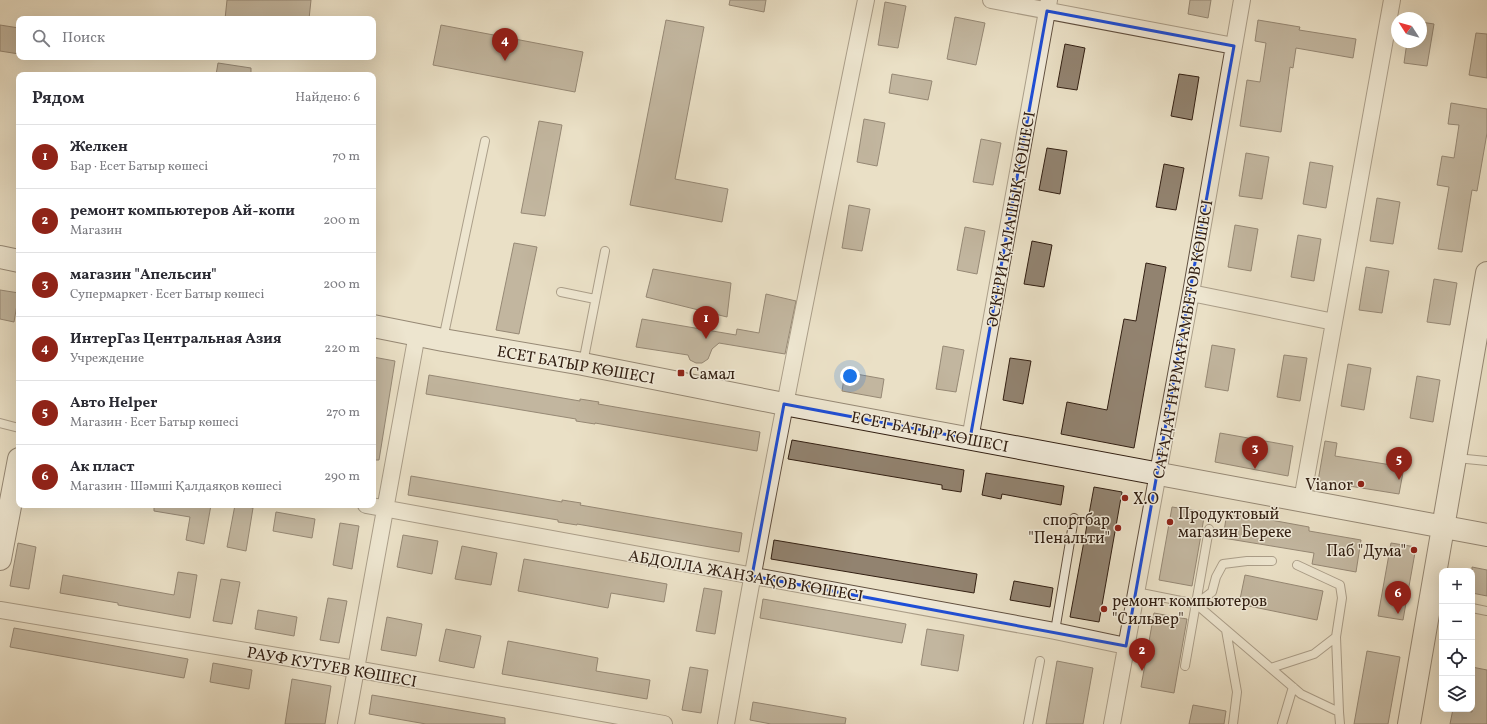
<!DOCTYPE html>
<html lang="ru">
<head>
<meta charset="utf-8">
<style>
  :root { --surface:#fff; --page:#f2f2f3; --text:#2b2b33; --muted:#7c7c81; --line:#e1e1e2; --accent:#8f2418 }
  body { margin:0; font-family:Vollkorn,serif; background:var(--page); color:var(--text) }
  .controls { position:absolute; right:12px; bottom:12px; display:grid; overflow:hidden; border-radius:8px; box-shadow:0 4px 16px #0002 }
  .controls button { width:36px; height:36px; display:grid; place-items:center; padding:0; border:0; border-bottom:1px solid var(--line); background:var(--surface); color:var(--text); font:20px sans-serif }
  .compass { position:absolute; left:1391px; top:12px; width:36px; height:36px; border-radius:50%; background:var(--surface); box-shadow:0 4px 16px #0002; rotate:306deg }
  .you { position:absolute; left:850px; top:376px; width:14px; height:14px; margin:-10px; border:3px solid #fff; border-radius:50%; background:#1a73e8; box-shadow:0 0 0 6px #1a73e833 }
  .badge { display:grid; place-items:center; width:26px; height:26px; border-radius:50%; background:var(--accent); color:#fff; font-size:13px; font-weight:700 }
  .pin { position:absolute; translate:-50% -33px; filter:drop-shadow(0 1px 2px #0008) }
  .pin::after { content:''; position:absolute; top:21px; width:14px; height:12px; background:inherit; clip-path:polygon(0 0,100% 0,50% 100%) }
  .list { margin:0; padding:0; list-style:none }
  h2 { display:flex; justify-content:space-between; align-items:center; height:52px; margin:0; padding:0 16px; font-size:17px }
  h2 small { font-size:13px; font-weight:400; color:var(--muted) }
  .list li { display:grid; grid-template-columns:26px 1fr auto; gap:12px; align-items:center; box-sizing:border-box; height:64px; padding:0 16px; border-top:1px solid var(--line) }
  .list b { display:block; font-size:15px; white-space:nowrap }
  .list p { margin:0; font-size:13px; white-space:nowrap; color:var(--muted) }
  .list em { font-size:13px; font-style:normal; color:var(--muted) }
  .icon { flex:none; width:22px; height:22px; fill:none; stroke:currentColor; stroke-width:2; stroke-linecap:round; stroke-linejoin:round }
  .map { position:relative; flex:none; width:1487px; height:724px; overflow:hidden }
  .search { position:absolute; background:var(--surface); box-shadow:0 4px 16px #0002; left:16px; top:16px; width:360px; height:44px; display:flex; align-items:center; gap:10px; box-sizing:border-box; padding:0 14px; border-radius:8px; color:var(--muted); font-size:15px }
  .panel { position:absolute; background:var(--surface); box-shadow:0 4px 16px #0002; left:16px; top:72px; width:360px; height:436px; border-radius:8px }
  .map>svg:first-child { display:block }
</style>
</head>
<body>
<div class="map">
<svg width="1487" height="724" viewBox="0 0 1487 724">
  <rect width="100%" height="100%" fill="#eae0c6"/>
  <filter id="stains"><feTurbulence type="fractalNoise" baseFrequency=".005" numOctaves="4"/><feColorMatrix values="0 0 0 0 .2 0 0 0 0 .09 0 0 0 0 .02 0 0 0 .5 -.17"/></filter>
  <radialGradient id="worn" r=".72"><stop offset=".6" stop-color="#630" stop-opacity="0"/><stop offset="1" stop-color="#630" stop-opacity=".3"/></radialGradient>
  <path fill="#928370" stroke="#321f12" d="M 227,0 L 311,0 L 309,19 L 225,19 Z
    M 730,0 L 766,0 L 764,12 L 729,5 Z
    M 1190,0 L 1211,0 L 1208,18 L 1188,14 Z
    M 885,2 L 906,6 L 898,48 L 878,45 Z
    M 955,17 L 985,23 L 976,65 L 947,59 Z
    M 666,20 L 704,27 L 675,179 L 728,189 L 722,222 L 630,205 Z
    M 1258,20 L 1300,27 L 1299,30 L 1356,39 L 1353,58 L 1296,48 L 1293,68 L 1290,67 L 1281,132 L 1240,126 L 1247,80 L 1260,82 L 1266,43 L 1255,41 Z
    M 1421,22 L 1434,24 L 1427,66 L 1404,63 L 1407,42 L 1421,42 Z
    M 0,25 L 19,28 L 19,54 L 0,51 Z
    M 441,25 L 583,52 L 575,92 L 433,65 Z
    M 1476,33 L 1487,34 L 1487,78 L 1469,75 Z
    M 1065,44 L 1085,48 L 1077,90 L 1057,87 Z
    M 218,63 L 251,68 L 251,75 L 216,75 Z
    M 892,74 L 932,81 L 928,100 L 889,93 Z
    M 1179,74 L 1199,77 L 1192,120 L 1171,116 Z
    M 1451,103 L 1487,109 L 1487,133 L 1477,191 L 1472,190 L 1462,252 L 1438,249 L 1449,187 L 1437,185 L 1442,156 L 1454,158 L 1459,125 L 1448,124 Z
    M 864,119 L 885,123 L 877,166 L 857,162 Z
    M 539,121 L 562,125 L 545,216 L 521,213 Z
    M 981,139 L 1001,143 L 993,185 L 973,182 Z
    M 1047,148 L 1067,151 L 1060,194 L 1039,190 Z
    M 1246,153 L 1269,157 L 1262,199 L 1239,196 Z
    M 1310,162 L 1333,166 L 1326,208 L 1303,204 Z
    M 1164,164 L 1184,168 L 1176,210 L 1156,207 Z
    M 1377,198 L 1400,202 L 1393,244 L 1370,241 Z
    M 849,205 L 870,209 L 862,251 L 842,248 Z
    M 1235,225 L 1258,229 L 1251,271 L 1228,267 Z
    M 965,227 L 985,231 L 977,274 L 957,270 Z
    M 1298,235 L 1321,239 L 1314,281 L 1291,277 Z
    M 1032,241 L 1052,245 L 1044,287 L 1024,284 Z
    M 514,243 L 537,247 L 519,334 L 496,330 Z
    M 1146,263 L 1166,267 L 1134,448 L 1061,434 L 1067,402 L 1107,410 L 1124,319 L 1136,321 Z
    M 1366,267 L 1389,271 L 1382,313 L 1359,310 Z
    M 653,269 L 731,283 L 727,317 L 646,297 Z
    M 1434,279 L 1457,283 L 1450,325 L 1427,322 Z
    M 0,290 L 19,293 L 14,322 L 0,319 Z
    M 766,294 L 796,301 L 785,354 L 719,343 L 712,349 L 708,359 L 702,363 L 696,363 L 690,360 L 688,355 L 636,347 L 642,319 L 736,335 L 737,329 L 759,333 Z
    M 1212,345 L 1235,349 L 1228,391 L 1205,387 Z
    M 943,346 L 964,350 L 956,392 L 936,389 Z
    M 1284,355 L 1307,358 L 1300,401 L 1277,397 Z
    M 373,357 L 395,361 L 379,460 L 373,460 Z
    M 1010,358 L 1031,361 L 1023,404 L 1003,400 Z
    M 1348,364 L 1371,368 L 1364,410 L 1341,406 Z
    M 845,372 L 884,379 L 881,398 L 842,391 Z
    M 429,375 L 580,401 L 580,399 L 599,402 L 598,404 L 760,432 L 757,451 L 595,423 L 595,424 L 576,421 L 576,419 L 426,394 Z
    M 1417,376 L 1440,380 L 1433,422 L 1410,418 Z
    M 1220,433 L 1293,446 L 1288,476 L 1215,462 Z
    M 792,440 L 964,470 L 961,492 L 942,489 L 942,485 L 788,459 Z
    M 1325,441 L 1337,443 L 1335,456 L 1404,467 L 1399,494 L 1318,481 Z
    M 986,473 L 1064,486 L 1061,505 L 1002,494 L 1001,499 L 982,495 Z
    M 411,476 L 562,502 L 562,500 L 581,503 L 580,505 L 742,533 L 739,552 L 577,524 L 577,525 L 558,522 L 558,520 L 408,495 Z
    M 1094,487 L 1122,492 L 1099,622 L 1070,617 Z
    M 154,505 L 211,505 L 204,544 L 186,540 L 190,517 L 154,511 Z
    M 235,505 L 253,508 L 246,551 L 227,547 Z
    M 1172,507 L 1205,512 L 1192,586 L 1159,580 Z
    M 276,512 L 315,519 L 312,538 L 273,531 Z
    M 1227,512 L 1309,527 L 1309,531 L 1361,540 L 1356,572 L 1312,564 L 1314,553 L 1223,538 Z
    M 340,523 L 359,526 L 352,569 L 333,565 Z
    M 403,535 L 438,541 L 432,574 L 397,567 Z
    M 774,540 L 977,574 L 974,593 L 771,559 Z
    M 18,543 L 36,547 L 29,589 L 10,586 Z
    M 1391,543 L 1416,547 L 1403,620 L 1378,616 Z
    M 462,546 L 497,553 L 491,585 L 455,579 Z
    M 524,559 L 667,584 L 664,602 L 611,593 L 608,608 L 518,591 Z
    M 1472,567 L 1487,570 L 1487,596 L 1472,593 Z
    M 178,572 L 197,575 L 190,618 L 118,605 L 118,603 L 60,593 L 63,575 L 174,595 Z
    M 1245,575 L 1323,591 L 1317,620 L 1239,604 Z
    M 221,579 L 240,582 L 232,624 L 213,621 Z
    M 1014,581 L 1053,588 L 1050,607 L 1010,600 Z
    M 704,588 L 722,591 L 715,634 L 696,631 Z
    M 328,598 L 347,601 L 339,643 L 320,640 Z
    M 763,599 L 906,624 L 902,643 L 760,618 Z
    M 258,610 L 297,617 L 294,636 L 255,629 Z
    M 1154,613 L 1187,619 L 1174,693 L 1141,687 Z
    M 387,617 L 422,624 L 416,656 L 381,650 Z
    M 14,628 L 188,659 L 184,678 L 10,647 Z
    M 446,629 L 481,636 L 474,668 L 439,661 Z
    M 927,629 L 964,635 L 958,671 L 921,665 Z
    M 508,641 L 598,658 L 596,671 L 650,680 L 647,699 L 502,674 Z
    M 1367,651 L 1400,657 L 1388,724 L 1354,724 Z
    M 1057,661 L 1093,668 L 1083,724 L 1046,724 Z
    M 213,663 L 252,670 L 249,689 L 210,682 Z
    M 690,667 L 708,670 L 701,713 L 682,710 Z
    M 1472,667 L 1487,670 L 1487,724 L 1450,724 L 1453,709 L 1472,712 Z
    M 292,679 L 331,686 L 325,724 L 285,724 Z
    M 372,695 L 505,718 L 505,724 L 426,724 L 369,714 Z
    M 753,702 L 846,718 L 845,724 L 771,724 L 750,720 Z
    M 1193,705 L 1226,711 L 1224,724 L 1189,724 Z"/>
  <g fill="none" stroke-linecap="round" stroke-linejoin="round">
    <defs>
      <path id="lane" d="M 561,292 L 595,299
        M 443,339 L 485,141
        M 583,363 L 605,251
        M 0,423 L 19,428
        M 1456,458 L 1487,461
        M 1136,592 L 1196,604 L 1212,592 L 1216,577 L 1223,564 L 1247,561 L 1272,561
        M 1196,604 L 1301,694 L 1339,712 L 1340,724
        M 1472,608 L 1487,611
        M 1226,630 L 1237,692 L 1233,724
        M 1055,631 L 1074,518
        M 1336,637 L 1339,712
        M 1185,666 L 1209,529
        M 1271,668 L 1314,654 L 1336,637 L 1342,598 L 1340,585 L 1297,565
        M 1028,724 L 1040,661
        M 1282,724 L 1293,687"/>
      <path id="street" d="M 991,0 L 1234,46
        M 1191,293 L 1334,322
        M 970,439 L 1049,0
        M 1302,500 L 1392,0
        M 366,505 L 1055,631 L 1126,646
        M 0,610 L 355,669 L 664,724
        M 346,724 L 417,334
        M 726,724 C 768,482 817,241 866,0
        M 1112,724 L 1191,293 L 1242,0"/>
      <path id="secondary" d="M 0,257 L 19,261
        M 373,326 L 443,340 L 583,364 L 784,404 L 1487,535
        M 0,559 L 19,459
        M 1409,724 L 1487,273"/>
    </defs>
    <use href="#lane" stroke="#604f3f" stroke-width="10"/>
    <use href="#street" stroke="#604f3f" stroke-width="18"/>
    <use href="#secondary" stroke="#321f12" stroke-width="24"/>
    <use href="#lane" stroke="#f1ebda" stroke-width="8"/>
    <use href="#street" stroke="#f1ebda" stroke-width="16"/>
    <use href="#secondary" stroke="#f1ebda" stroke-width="22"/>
  </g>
  <path d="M0 0H1487V724H0ZM 1047,11 L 1234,46 L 1126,646 L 752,576 L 784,404 L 970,439 Z" fill="#eae0c6" fill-opacity=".55" fill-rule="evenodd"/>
  <path fill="none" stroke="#1d4ed8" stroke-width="3" stroke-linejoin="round" d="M 1047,11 L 1234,46 L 1126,646 L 752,576 L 784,404 L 970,439 Z"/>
  <g fill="#8f2418" stroke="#f1ebda" stroke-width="1.5">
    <rect x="677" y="369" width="8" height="8" rx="2"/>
    <circle cx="1361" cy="484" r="4"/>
    <circle cx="1125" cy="498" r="4"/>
    <circle cx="1170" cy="522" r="4"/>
    <circle cx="1118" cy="528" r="4"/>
    <circle cx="1414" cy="550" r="4"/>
    <circle cx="1104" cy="609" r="4"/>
  </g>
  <g text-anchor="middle" stroke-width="3" stroke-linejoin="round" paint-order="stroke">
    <g font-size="16" fill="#321f12" stroke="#f1ebda">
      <text transform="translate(1010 219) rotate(-80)" y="6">ӘСКЕРИ ҚАЛАШЫҚ КӨШЕСІ</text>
      <text transform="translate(1182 339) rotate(-80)" y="6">САҒАДАТ НҰРМАҒАМБЕТОВ КӨШЕСІ</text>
      <text transform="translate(576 364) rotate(10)" y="6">ЕСЕТ БАТЫР КӨШЕСІ</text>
      <text transform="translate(930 431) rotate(11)" y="6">ЕСЕТ БАТЫР КӨШЕСІ</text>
      <text transform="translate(746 575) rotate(10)" y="6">АБДОЛЛА ЖАНЗАҚОВ КӨШЕСІ</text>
      <text transform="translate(332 666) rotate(10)" y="6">РАУФ КУТУЕВ КӨШЕСІ</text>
    </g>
    <g font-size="16" fill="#321f12" stroke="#f1ebda" text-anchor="start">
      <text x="689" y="379">Самал</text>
      <text x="1353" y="490" text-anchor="end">Vianor</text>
      <text x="1133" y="504">X.O</text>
      <text x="1178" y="519">Продуктовый<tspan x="1178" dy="18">магазин Береке</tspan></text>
      <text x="1110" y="525" text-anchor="end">спортбар<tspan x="1110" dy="18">"Пенальти"</tspan></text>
      <text x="1406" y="556" text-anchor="end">Паб "Дума"</text>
      <text x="1112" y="606">ремонт компьютеров<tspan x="1112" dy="18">"Сильвер"</tspan></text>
    </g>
  </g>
  <rect width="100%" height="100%" filter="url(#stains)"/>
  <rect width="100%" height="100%" fill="url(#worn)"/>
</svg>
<div class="controls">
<button>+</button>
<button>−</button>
<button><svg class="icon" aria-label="locate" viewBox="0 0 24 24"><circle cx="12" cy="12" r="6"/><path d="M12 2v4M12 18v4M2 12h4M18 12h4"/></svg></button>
<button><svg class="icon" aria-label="layers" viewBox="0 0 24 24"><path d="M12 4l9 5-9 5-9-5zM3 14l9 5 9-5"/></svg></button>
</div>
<svg class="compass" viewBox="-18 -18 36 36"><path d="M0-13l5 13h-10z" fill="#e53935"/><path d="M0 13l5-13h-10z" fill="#7c7c81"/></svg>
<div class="you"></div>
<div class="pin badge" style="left:706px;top:339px">1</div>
<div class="pin badge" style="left:1142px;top:671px">2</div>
<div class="pin badge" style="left:1255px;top:469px">3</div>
<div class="pin badge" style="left:505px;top:61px">4</div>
<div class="pin badge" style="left:1399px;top:480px">5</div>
<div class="pin badge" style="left:1398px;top:614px">6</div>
<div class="search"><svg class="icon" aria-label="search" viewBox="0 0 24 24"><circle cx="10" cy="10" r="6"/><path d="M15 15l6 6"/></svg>Поиск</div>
<section class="panel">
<h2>Рядом<small>Найдено: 6</small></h2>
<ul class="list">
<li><span class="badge">1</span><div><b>Желкен</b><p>Бар · Есет Батыр көшесі</p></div><em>70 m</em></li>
<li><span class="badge">2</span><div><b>ремонт компьютеров Ай-копи</b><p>Магазин</p></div><em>200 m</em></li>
<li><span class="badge">3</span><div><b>магазин &quot;Апельсин&quot;</b><p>Супермаркет · Есет Батыр көшесі</p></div><em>200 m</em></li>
<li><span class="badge">4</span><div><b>ИнтерГаз Центральная Азия</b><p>Учреждение</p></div><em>220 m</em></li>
<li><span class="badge">5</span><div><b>Авто Helper</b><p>Магазин · Есет Батыр көшесі</p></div><em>270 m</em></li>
<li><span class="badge">6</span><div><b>Ак пласт</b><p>Магазин · Шәмші Қалдаяқов көшесі</p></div><em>290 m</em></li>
</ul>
</section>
</div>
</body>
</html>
